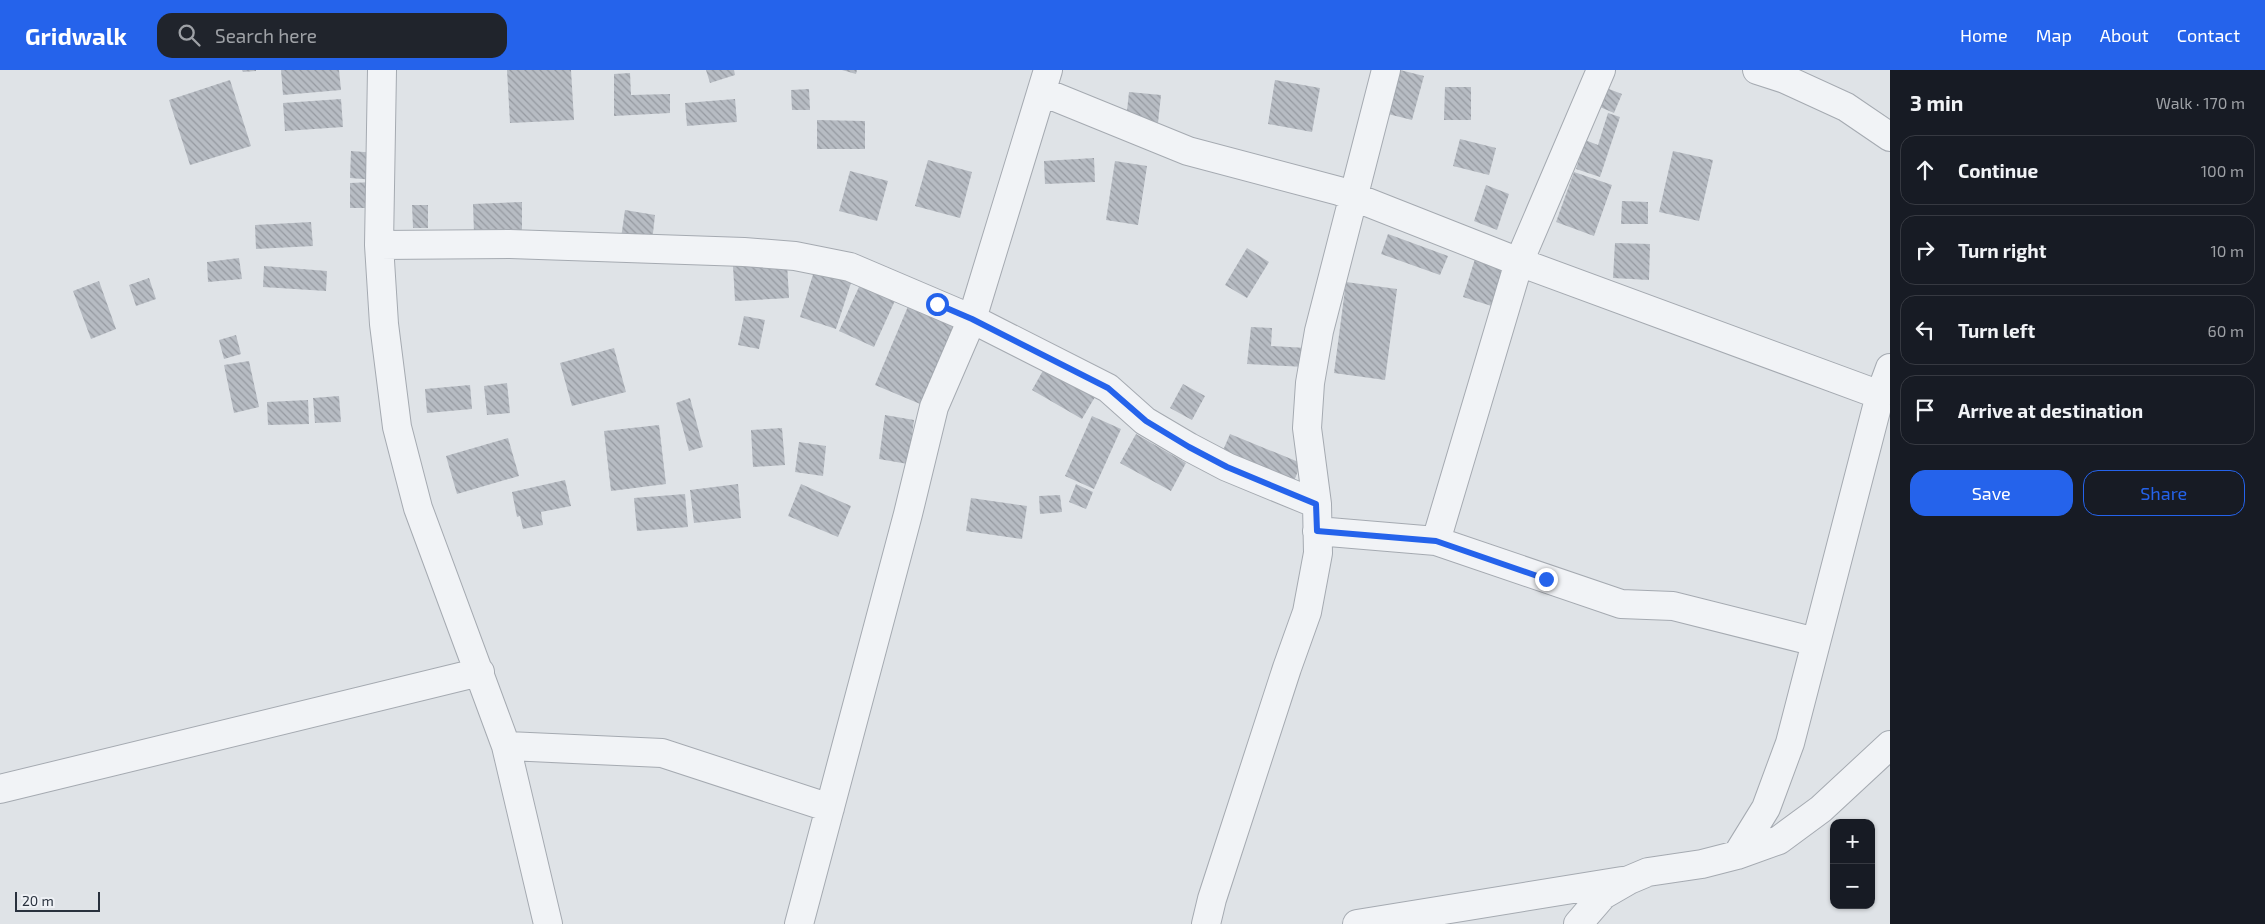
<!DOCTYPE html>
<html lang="en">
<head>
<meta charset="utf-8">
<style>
  :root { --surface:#171b24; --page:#20242c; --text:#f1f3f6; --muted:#9ea1a6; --line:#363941; --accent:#2563eb }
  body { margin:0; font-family:"Exo 2",sans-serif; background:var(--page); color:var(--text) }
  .controls { position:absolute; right:15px; bottom:15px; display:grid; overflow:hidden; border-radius:10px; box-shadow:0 1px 4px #0004 }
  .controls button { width:45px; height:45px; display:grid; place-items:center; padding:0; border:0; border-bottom:1px solid var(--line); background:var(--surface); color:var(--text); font:25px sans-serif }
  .scale { position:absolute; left:15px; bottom:12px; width:85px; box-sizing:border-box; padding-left:5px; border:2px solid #29313d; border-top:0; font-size:14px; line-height:18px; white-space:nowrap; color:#29313d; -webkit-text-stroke:4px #eef1f5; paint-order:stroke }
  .stop { position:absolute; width:15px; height:15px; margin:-11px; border:4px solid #2563eb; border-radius:50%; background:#fff }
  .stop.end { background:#2563eb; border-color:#fff; box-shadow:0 1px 5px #0008 }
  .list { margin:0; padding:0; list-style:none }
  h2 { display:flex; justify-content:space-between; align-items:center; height:65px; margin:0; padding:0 20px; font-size:21px }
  h2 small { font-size:16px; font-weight:400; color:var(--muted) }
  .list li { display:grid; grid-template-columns:32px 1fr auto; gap:15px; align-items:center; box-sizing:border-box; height:70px; margin:0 10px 10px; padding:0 10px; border:1px solid var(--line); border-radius:15px }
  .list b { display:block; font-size:19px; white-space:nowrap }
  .list em { font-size:16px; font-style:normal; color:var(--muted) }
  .actions { display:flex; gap:10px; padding:15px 20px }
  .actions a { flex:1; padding:11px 0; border:1px solid var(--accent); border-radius:15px; text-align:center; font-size:18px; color:var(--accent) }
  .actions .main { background:var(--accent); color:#fff }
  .icon { flex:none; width:28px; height:28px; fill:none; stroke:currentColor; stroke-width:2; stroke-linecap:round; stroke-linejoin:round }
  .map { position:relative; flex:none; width:1890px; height:854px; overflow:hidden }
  header { display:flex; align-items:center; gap:30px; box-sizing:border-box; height:70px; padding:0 25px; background:var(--accent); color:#fff }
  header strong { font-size:24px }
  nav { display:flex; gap:28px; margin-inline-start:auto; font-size:18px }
  .search { width:350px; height:45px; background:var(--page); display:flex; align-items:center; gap:12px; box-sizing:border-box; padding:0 18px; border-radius:15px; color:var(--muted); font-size:19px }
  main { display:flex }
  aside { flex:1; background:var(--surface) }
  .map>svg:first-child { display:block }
</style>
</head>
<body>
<header>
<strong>Gridwalk</strong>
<div class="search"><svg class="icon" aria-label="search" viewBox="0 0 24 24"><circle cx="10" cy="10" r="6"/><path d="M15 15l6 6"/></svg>Search here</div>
<nav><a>Home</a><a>Map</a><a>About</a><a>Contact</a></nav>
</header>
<main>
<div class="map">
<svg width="1890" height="854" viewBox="0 0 1890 854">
  <defs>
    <pattern id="building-back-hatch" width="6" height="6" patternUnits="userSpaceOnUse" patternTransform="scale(1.25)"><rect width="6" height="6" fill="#b7bcc3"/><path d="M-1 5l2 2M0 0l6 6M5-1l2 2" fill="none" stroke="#9599a0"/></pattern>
  </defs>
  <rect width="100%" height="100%" fill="#dfe3e7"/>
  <path fill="url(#building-back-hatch)" d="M 242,0 L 256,0 L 256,1 L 243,2 Z
    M 281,0 L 339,0 L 341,20 L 283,25 Z
    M 507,0 L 571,0 L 574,50 L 510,53 Z
    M 706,0 L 734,0 L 735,5 L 710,13 Z
    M 842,0 L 857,0 L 856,4 Z
    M 1400,0 L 1424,6 L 1412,50 L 1388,44 Z
    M 630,3 L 631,25 L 670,24 L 670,43 L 614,46 L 614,4 Z
    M 230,10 L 251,76 L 190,95 L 169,30 Z
    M 1275,10 L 1320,18 L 1312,62 L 1268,54 Z
    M 1601,16 L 1622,24 L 1614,43 L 1593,34 Z
    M 1445,17 L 1471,17 L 1471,50 L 1444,50 Z
    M 809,19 L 810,40 L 792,40 L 791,20 Z
    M 1129,22 L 1161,25 L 1158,53 L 1126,50 Z
    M 341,29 L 343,57 L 285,61 L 283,33 Z
    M 735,29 L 737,52 L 687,56 L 685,33 Z
    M 1608,43 L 1620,47 L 1600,107 L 1576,99 L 1585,70 L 1598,75 Z
    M 817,50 L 865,51 L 865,79 L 817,79 Z
    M 1460,69 L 1496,78 L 1489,105 L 1453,96 Z
    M 351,81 L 377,83 L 375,110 L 350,108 Z
    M 1673,81 L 1713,90 L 1699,151 L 1659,142 Z
    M 1094,88 L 1095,112 L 1045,114 L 1044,91 Z
    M 928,90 L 972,102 L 960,148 L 915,136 Z
    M 1115,91 L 1147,96 L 1138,155 L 1106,150 Z
    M 850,101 L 888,111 L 877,151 L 839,141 Z
    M 1574,102 L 1612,115 L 1594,166 L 1556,152 Z
    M 374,112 L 374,138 L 350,138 L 350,113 Z
    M 1486,115 L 1509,124 L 1497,160 L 1474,151 Z
    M 1622,131 L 1648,132 L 1648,154 L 1621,154 Z
    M 522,132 L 522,162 L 474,163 L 473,134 Z
    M 412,135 L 428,135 L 428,158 L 413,158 Z
    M 625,140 L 655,145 L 652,172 L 621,168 Z
    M 311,152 L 313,176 L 256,179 L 255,155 Z
    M 1388,164 L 1448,186 L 1440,205 L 1381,184 Z
    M 1615,173 L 1650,174 L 1649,210 L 1613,208 Z
    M 1247,178 L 1269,192 L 1247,228 L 1225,215 Z
    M 239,188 L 242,209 L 208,212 L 207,192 Z
    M 1475,189 L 1510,201 L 1498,238 L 1463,227 Z
    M 787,193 L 789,228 L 735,231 L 733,196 Z
    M 264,196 L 327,201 L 326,221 L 263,217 Z
    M 815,198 L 852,210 L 836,259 L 800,247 Z
    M 149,208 L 156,229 L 136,236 L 129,215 Z
    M 863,208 L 898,224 L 874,277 L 839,261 Z
    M 99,211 L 116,259 L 91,269 L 73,221 Z
    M 1346,212 L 1397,219 L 1385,310 L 1334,303 Z
    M 909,234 L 958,255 L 925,336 L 875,315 Z
    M 744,246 L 765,250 L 759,279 L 738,275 Z
    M 1251,257 L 1272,258 L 1271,276 L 1307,278 L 1306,297 L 1247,294 Z
    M 236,265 L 241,284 L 224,289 L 219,270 Z
    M 614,278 L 626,322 L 572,336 L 560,293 Z
    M 249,291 L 259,337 L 234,343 L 224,295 Z
    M 1045,297 L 1095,327 L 1082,349 L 1032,320 Z
    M 507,313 L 510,343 L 487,345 L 484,316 Z
    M 1183,314 L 1205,326 L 1192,350 L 1170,338 Z
    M 470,315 L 472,339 L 427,343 L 425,319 Z
    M 339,326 L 341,352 L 315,353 L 313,328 Z
    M 690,328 L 703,377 L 689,381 L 676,333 Z
    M 308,330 L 309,354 L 268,355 L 267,332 Z
    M 885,345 L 914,350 L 908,394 L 879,389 Z
    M 1092,346 L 1121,359 L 1094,419 L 1065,406 Z
    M 659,355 L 666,414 L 611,421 L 604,361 Z
    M 782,358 L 785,395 L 753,397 L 751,360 Z
    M 1136,364 L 1186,393 L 1171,421 L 1120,393 Z
    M 1230,364 L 1301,393 L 1293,414 L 1221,385 Z
    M 508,368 L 519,406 L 457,424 L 446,386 Z
    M 799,372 L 826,376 L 823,406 L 795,402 Z
    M 565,410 L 571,436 L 541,442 L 543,455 L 523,459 L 520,446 L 517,447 L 512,422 Z
    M 738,414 L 741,448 L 694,453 L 690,420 Z
    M 801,414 L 851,436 L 838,467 L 788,446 Z
    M 1076,414 L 1093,422 L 1086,439 L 1069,432 Z
    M 685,424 L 688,457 L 637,461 L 634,428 Z
    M 1060,425 L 1062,442 L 1040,444 L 1039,426 Z
    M 971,428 L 1027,436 L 1022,469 L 966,461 Z"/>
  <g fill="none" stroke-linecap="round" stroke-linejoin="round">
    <defs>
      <path id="minor" d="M 382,0 L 379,175 L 384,254 L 397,357 L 418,438 L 506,676 L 548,854
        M 1757,0 L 1785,9 L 1846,37 L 1890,67
        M 1043,22 L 1188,81 L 1339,121 L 1519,192 L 1880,325
        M 379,175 L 510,174 L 744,182 L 795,186 L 850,197 L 972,249 L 1108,318 L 1145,351 L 1189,377 L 1227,397 L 1317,434
        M 1317,461 L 1436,471 L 1621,534 L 1673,536 L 1816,572
        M 1436,471 L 1519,192 L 1601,0
        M 506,676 L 662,683 L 830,738
        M 0,719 L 480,602
        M 1737,785 L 1766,738 L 1790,673 L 1880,325 L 1890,298
        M 799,854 L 908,444 L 934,337 L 972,249 L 1048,0
        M 1206,854 L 1212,829 L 1287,598 L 1307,542 L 1318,483 L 1317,434 L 1307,358 L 1310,313 L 1319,261 L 1386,0
        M 1357,854 L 1622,811
        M 1578,854 L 1603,825 L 1629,810 L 1648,802 L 1702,794 L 1737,785 L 1779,770 L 1821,739 L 1890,675"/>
    </defs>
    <use href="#minor" stroke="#a5aab1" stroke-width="30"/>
    <use href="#minor" stroke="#f1f3f6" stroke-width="28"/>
  </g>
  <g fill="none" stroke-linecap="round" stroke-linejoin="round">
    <path stroke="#2563eb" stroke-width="6" d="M 937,234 L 972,249 L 1108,318 L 1146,351 L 1189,377 L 1227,397 L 1316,434 L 1317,461 L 1436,471 L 1546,509"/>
  </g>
</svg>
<div class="controls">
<button>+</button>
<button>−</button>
</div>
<div class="scale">20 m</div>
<div class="stop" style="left:937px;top:234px"></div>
<div class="stop end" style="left:1546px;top:509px"></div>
</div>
<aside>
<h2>3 min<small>Walk · 170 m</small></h2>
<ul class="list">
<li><svg class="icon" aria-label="ahead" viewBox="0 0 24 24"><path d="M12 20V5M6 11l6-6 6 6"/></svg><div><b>Continue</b></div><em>100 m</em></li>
<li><svg class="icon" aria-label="right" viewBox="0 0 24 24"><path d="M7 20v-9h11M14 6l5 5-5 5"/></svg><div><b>Turn right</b></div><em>10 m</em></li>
<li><svg class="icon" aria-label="left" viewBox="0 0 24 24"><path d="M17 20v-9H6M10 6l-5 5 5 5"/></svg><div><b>Turn left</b></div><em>60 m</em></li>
<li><svg class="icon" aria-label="arrive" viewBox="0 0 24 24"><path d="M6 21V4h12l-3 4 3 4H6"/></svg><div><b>Arrive at destination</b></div></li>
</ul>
<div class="actions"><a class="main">Save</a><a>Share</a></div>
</aside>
</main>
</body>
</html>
